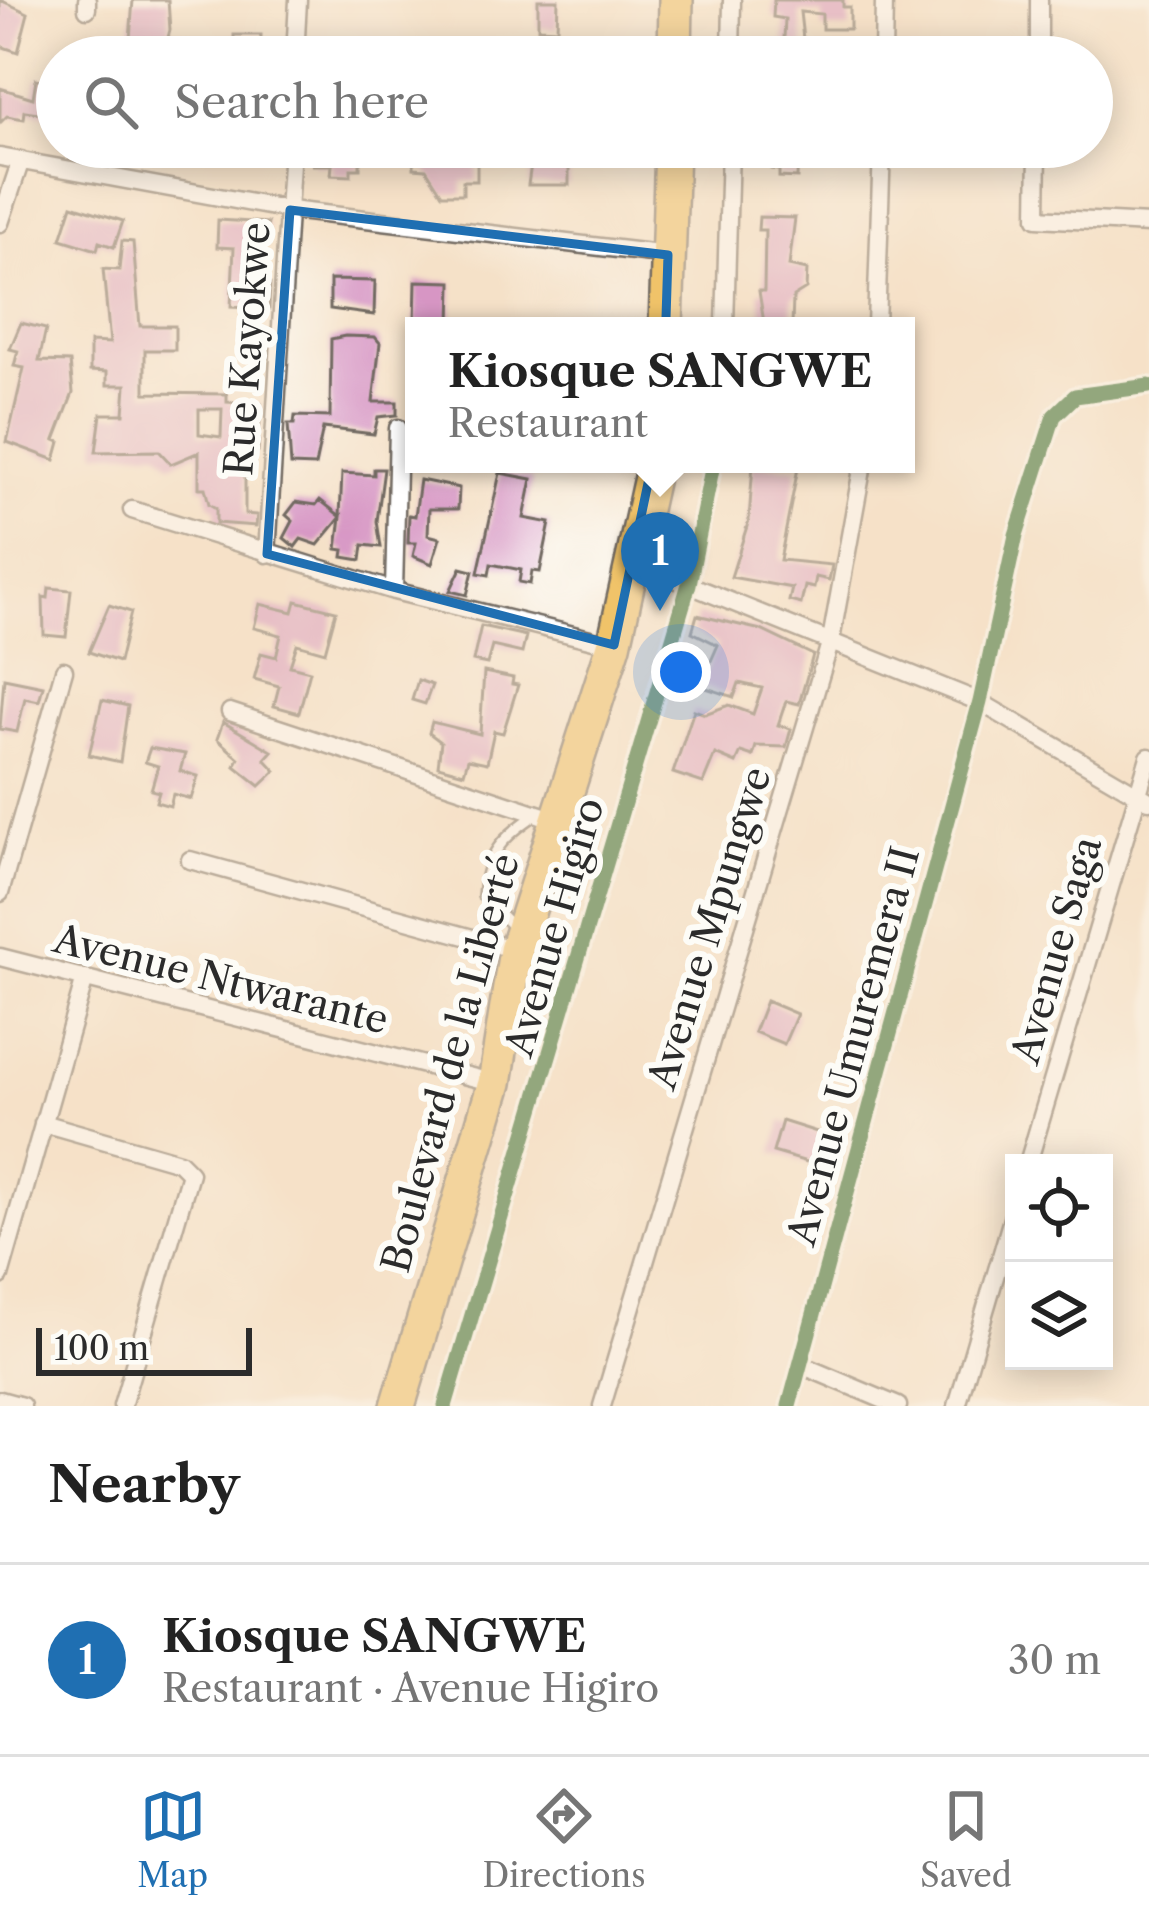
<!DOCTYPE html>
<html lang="en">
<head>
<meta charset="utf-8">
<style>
  :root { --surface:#fff; --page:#f6f6f6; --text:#222; --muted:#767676; --line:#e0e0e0; --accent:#1f6fb2 }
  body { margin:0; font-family:"Libre Caslon Text",serif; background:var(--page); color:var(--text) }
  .controls { position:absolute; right:36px; bottom:36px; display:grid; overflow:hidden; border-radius:0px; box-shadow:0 6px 30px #0003 }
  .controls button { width:108px; height:108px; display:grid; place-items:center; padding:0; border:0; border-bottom:3px solid var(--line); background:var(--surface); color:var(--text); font:60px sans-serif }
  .scale { position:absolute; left:36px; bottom:30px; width:216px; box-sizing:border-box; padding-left:12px; border:6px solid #2b2b2b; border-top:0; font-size:33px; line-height:42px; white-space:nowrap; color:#2b2b2b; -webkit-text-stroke:9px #fdfcf7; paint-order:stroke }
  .you { position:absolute; left:681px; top:672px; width:42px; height:42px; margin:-30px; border:9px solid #fff; border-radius:50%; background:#1a73e8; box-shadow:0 0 0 18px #1a73e833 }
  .badge { display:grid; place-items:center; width:78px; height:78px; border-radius:50%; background:var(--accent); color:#fff; font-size:39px; font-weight:700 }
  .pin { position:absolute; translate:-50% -99px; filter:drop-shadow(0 3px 6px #0008) }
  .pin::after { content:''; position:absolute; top:63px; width:42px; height:36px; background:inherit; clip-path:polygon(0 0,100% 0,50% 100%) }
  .popup { position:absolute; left:405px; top:317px; width:510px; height:156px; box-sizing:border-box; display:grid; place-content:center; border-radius:0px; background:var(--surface); filter:drop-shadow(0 3px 9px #0005); font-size:39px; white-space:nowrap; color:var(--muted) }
  .popup b { font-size:45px; color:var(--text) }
  .popup::after { content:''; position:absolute; left:50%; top:100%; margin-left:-24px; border:24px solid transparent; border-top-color:var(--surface) }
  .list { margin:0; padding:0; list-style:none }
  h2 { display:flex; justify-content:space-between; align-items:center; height:156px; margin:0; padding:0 48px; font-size:51px }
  h2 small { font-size:39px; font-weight:400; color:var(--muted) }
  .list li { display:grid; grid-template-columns:78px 1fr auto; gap:36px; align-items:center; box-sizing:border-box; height:192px; padding:0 48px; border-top:3px solid var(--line) }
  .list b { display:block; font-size:45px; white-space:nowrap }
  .list p { margin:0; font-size:39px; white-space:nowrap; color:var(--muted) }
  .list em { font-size:39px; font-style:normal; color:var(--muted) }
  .icon { flex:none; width:66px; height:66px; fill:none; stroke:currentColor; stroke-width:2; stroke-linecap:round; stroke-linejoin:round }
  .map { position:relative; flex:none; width:1149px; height:1406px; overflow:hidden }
  .search { position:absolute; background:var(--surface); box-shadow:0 6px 30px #0003; left:36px; right:36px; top:36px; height:132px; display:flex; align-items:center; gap:30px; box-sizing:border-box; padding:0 42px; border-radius:66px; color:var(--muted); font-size:45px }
  .sheet { height:348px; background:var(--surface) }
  nav { display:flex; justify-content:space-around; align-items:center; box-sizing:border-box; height:168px; border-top:3px solid var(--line); background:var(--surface); font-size:33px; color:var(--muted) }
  nav a { display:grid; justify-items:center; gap:6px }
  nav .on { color:var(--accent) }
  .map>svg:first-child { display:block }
</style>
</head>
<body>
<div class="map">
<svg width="1149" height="1406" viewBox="0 0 1149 1406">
  <rect width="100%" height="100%" fill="#fdfcf7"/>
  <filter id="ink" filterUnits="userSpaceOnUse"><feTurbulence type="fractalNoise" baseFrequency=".00833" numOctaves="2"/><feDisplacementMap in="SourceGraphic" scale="24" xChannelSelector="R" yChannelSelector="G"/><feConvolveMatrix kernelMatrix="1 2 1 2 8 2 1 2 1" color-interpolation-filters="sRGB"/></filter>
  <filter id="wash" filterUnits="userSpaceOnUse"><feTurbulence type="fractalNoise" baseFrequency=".004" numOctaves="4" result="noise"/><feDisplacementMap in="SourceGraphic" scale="48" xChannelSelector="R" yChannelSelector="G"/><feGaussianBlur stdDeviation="2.7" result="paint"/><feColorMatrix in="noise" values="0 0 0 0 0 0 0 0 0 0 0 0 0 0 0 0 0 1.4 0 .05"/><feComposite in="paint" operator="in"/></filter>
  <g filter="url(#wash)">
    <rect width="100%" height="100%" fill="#f5e1c8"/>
    <g id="blocks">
      <path fill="#d796c4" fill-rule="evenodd" d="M 0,0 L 28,13 L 18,52 L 0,46 Z
        M 133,0 L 168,0 L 170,30 L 163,57 L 129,52 Z
        M 538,0 L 558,0 L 557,29 L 538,28 Z
        M 774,0 L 843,0 L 843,7 L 850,7 L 850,29 L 822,29 L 822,14 L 800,12 L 805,57 L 783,57 L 785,19 L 773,17 Z
        M 234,35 L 261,35 L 260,57 L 234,57 Z
        M 36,79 L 57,82 L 57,116 L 25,111 L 24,119 L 7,116 L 0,123 L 0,88 L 33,98 Z
        M 314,147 L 360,150 L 360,169 L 351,169 L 351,176 L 331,175 L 332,165 L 313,165 Z
        M 414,147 L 466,147 L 466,157 L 477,157 L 477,181 L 463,181 L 463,194 L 442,194 L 426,169 L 414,168 Z
        M 541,147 L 569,147 L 569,185 L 528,185 L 533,150 Z
        M 771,147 L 798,147 L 797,178 L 779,177 L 779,170 L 771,169 Z
        M 72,205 L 123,221 L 114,247 L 99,242 L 97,250 L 61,239 Z
        M 759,217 L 795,218 L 789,266 L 807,270 L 806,289 L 793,297 L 792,326 L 764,323 L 759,291 L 764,291 L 765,230 L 758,230 Z
        M 218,220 L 268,223 L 259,283 L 270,284 L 269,309 L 231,307 L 234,248 L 217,247 Z
        M 122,241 L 133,242 L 140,326 L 175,326 L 175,350 L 145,350 L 145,393 L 227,394 L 227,402 L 261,404 L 258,451 L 245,451 L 245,514 L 257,515 L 256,526 L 216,523 L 216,508 L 209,504 L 205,488 L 199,488 L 199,452 L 171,464 L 159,451 L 96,452 L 101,414 L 124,414 L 126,385 L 107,385 L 107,372 L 90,371 L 90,342 L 110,343 L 103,269 L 119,270 ZM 199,409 L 222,409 L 221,437 L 199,434 Z
        M 330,280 L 375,281 L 374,315 L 330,309 Z
        M 416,281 L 452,282 L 451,324 L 415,323 Z
        M 21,323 L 46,329 L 39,361 L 70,362 L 73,393 L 55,440 L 60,442 L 55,460 L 7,442 L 24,368 L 14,366 L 18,351 L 10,349 Z
        M 345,336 L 375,337 L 380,343 L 373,402 L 397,402 L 397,415 L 378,417 L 374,434 L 323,428 L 315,466 L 291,465 L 288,424 L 294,424 L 295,416 L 330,417 L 331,339 Z
        M 753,464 L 798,468 L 780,560 L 832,565 L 829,580 L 816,577 L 814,588 L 805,586 L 801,604 L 789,601 L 792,588 L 731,577 L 749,520 Z
        M 374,469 L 384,469 L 377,521 L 381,547 L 363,545 L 361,560 L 343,557 L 344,550 L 337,549 L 341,517 L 318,545 L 301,539 L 295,547 L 284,538 L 293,521 L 286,515 L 296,502 L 316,505 L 320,500 L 340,516 L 342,473 L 374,475 Z
        M 500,473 L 532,479 L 524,518 L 550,523 L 540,572 L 532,571 L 530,584 L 519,582 L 521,570 L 491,564 L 489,575 L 478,573 Z
        M 420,480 L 459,488 L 458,509 L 429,509 L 428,535 L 440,538 L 432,564 L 413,556 L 416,543 L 408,543 L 409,515 L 415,516 Z
        M 461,568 L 473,571 L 467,595 L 450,591 Z
        M 49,588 L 71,590 L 66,637 L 44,635 L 43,597 L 48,598 Z
        M 296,601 L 336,611 L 325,652 L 297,644 L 290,666 L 310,671 L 299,713 L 274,706 L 279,686 L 254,679 L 261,653 L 276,657 L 281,635 L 254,628 L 260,604 L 293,612 Z
        M 109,605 L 131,612 L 119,662 L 89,652 Z
        M 697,615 L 761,630 L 813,655 L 799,704 L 786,701 L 778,725 L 791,729 L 786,747 L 756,746 L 753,756 L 741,752 L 736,763 L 715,754 L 703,783 L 673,773 L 694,710 L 705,714 L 729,705 L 753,714 L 762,688 L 739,683 L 734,697 L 700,686 L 718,645 L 692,632 Z
        M 481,626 L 526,636 L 522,653 L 492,646 L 487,664 L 473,661 Z
        M 484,672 L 513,678 L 512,684 L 518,685 L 503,733 L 494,731 L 487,763 L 468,759 L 464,773 L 438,766 L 441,742 L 429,733 L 432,722 L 480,734 Z
        M 4,678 L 43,686 L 39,701 L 25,698 L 17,732 L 0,729 Z
        M 418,680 L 432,685 L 425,704 L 412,700 Z
        M 102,700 L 128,706 L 120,762 L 89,755 Z
        M 223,722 L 272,751 L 265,759 L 276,771 L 260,786 L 235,766 L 239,758 L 217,739 Z
        M 150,748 L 185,754 L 180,771 L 198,776 L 191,799 L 173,794 L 170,806 L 156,802 L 159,792 L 151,790 L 158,766 L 145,762 Z
        M 766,1001 L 797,1014 L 784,1044 L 754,1032 Z
        M 782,1121 L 836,1138 L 827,1168 L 773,1152 Z"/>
    </g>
  </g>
  <g filter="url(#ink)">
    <use href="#blocks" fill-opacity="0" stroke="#726b62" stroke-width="3"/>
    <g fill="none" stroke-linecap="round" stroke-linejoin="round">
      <defs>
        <path id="lane" d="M 515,929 L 483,896 C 486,854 503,836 537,814"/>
        <path id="street" d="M 87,9 L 87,0
          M 295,57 L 298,0
          M 731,57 L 732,0
          M 883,57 L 884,0
          M 1039,57 L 1039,0
          M 1038,147 L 1037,218 L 1149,224
          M 0,157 L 290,210 L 668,255
          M 0,223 L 21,160
          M 725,326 L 730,147
          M 876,326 L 882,147
          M 132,510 L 394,591 L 614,645
          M 267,554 L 292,147
          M 635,563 L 980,702 L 1149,801
          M 394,591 L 398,428
          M 230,712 L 559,821
          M 190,860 L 516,950
          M 0,893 L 64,670
          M 0,957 L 495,1083
          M 43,1123 L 179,1162 L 190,1173 L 122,1406
          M 1028,1163 L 1149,757
          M 0,1276 L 85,978
          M 801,1365 L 898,1406
          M 0,1400 L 22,1406
          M 445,1406 L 689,584 L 713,464
          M 602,1406 L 831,640 L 863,464
          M 789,1406 L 980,702 L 1016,535 L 1054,416 L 1075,396 L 1149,386
          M 957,1406 L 1014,1212"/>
        <path id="highway" d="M 675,57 L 676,0
          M 666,326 L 672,147
          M 398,1406 L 495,1083 L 516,950 L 614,645 L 654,464"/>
      </defs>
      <use href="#lane" stroke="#726b62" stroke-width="14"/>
      <use href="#street" stroke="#726b62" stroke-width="21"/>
      <use href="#highway" stroke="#726b62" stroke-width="38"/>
      <use href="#lane" stroke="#fff" stroke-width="9"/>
      <use href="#street" stroke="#fff" stroke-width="16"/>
      <use href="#highway" stroke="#f0c369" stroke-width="33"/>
      <defs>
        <path id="cycleway" d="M 445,1406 L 689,584 L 713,464
          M 789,1406 L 980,702 L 1016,535 L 1054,416 L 1075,396 L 1149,386"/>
      </defs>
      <use href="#cycleway" stroke="#fdfcf7" stroke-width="22"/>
      <use href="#cycleway" stroke="#1b5e20" stroke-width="15"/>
    </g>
  </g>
  <path d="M0 0H1149V1406H0ZM 290,210 L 668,255 L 663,412 L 614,645 L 267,554 Z" fill="#f5e1c8" fill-opacity=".55" fill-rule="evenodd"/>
  <path fill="none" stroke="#1f6fb2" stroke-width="9" stroke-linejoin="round" d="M 290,210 L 668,255 L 663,412 L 614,645 L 267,554 Z"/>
  <g text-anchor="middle" stroke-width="12" stroke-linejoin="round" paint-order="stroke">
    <g font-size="39" fill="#2b2b2b" stroke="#fdfcf7">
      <text transform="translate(247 349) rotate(-86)" y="14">Rue Kayokwe</text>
      <text transform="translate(554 927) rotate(-74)" y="14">Avenue Higiro</text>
      <text transform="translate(709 928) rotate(-73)" y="14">Avenue Mpungwe</text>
      <text transform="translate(1056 950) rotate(-74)" y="14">Avenue Saga</text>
      <text transform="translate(221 979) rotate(14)" y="14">Avenue Ntwarante</text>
      <text transform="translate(853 1046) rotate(-75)" y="14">Avenue Umuremera II</text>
      <text transform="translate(450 1063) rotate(-75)" y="14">Boulevard de la Liberté</text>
    </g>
  </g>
</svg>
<div class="controls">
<button><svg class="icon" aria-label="locate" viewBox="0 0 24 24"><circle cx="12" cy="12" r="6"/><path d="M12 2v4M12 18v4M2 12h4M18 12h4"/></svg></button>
<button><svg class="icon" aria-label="layers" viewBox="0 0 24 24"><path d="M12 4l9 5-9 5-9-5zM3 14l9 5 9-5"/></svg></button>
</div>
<div class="scale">100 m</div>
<div class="you"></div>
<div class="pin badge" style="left:660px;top:611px">1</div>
<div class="popup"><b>Kiosque SANGWE</b>Restaurant</div>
<div class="search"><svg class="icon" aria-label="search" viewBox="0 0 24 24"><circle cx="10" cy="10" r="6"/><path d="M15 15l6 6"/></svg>Search here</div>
</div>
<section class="sheet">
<h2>Nearby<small></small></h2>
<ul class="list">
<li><span class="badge">1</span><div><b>Kiosque SANGWE</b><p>Restaurant · Avenue Higiro</p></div><em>30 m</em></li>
</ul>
</section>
<nav>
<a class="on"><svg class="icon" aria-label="map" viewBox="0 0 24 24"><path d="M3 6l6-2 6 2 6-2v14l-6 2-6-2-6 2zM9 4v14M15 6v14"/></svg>Map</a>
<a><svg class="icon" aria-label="directions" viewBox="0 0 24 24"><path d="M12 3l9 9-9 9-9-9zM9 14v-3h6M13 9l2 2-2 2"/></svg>Directions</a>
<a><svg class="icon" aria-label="saved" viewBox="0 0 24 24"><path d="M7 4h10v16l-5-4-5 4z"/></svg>Saved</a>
</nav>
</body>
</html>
